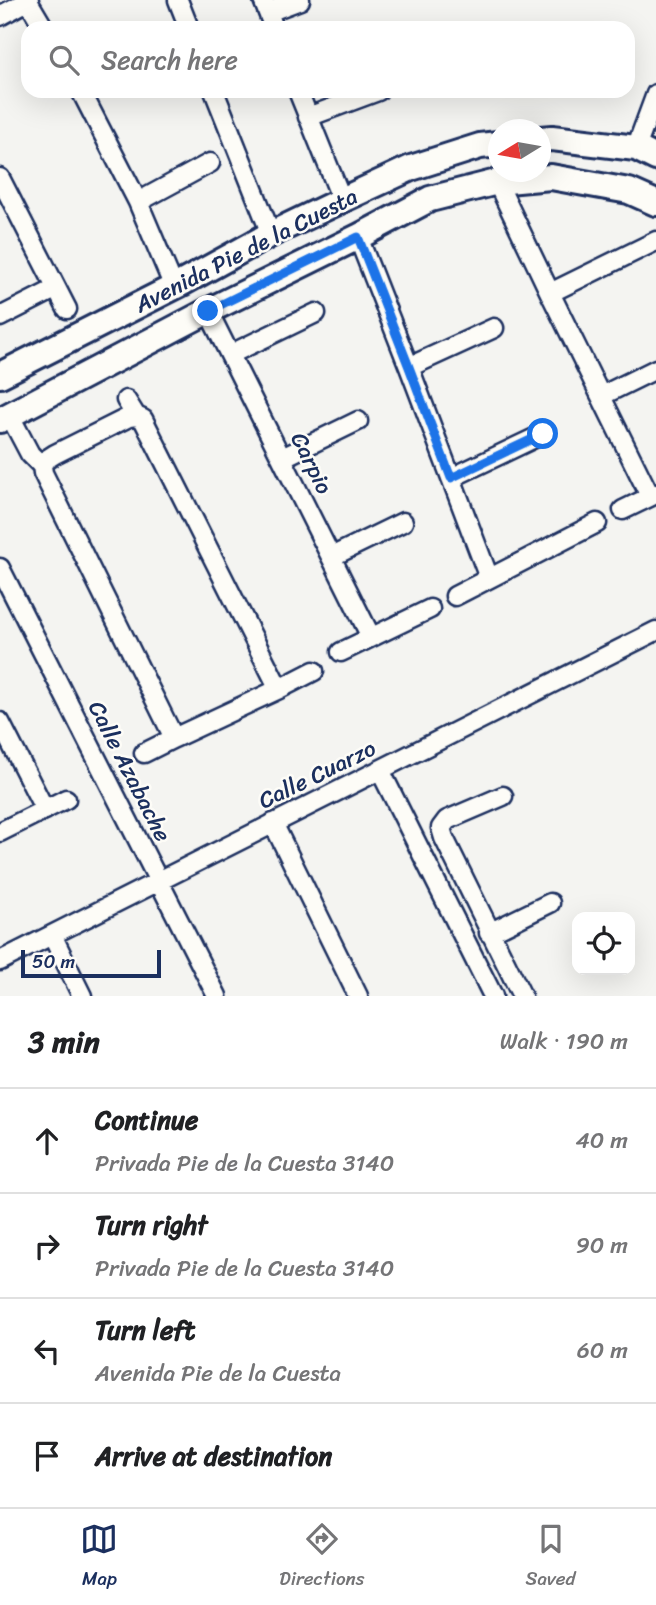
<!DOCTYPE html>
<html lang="en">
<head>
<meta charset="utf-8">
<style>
  :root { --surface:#fff; --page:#f6f6f6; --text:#202124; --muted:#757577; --line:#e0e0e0; --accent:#1b2f5e }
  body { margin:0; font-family:Sriracha,sans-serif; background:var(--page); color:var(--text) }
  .controls { position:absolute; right:21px; bottom:21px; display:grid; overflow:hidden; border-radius:14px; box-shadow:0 7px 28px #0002 }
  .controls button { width:63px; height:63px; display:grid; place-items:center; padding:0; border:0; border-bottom:2px solid var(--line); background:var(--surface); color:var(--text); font:35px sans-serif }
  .compass { position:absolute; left:488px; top:119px; width:63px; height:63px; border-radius:50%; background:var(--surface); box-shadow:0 7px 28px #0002; rotate:259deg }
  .scale { position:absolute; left:21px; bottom:18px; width:140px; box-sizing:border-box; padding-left:7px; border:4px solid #1b2f5e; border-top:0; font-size:19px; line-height:24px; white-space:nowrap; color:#1b2f5e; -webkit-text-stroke:5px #fdfcf7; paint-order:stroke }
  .stop { position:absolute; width:21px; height:21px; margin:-16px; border:5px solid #1a73e8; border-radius:50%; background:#fff }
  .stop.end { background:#1a73e8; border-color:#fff; box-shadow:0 2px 7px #0008 }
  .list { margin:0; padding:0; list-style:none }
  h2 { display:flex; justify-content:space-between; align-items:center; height:91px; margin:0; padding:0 28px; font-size:30px }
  h2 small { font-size:23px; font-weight:400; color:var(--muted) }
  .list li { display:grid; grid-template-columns:46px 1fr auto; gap:21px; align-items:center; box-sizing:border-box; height:105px; padding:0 28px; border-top:2px solid var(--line) }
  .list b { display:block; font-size:26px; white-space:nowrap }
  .list p { margin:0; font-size:23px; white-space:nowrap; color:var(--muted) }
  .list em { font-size:23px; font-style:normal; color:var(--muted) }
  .icon { flex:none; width:38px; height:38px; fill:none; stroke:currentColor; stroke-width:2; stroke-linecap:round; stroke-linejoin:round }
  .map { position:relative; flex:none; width:656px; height:996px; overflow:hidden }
  .search { position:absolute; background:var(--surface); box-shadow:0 7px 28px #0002; left:21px; right:21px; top:21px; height:77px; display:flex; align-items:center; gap:18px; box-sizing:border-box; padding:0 24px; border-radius:21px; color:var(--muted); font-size:26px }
  .sheet { height:511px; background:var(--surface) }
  nav { display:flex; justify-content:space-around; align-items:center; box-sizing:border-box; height:98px; border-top:2px solid var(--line); background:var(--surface); font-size:19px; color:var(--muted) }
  nav a { display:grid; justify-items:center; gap:4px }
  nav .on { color:var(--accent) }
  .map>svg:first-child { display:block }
</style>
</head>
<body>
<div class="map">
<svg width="656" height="996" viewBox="0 0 656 996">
  <rect width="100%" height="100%" fill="#f4f4f1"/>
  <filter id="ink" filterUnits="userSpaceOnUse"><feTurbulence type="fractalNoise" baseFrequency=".0143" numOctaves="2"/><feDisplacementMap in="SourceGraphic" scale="14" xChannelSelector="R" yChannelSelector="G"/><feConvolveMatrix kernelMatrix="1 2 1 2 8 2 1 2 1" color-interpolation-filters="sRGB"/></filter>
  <g filter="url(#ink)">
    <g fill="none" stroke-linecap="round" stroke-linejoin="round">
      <defs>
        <path id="minor" d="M 178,0 L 189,28
          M 263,0 L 274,28
          M 28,1 L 44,28
          M 268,12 L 300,0
          M 0,16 L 29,0
          M 81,91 L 138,202 L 174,287
          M 214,91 L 271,234
          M 298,91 L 342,200
          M 308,117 L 378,91
          M 636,148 L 656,94
          M 0,178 L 67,309
          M 497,182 L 550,293 L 650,496
          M 138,202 L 210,163
          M 358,237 L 409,367 L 489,578
          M 550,293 L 656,241
          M 208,311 L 371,637
          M 0,317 L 55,289
          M 231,354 L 316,313
          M 409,367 L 494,328
          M 601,396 L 656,369
          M 126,400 L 136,416
          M 10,416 L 30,454 L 42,466 L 43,473 L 174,738 L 279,689 L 314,671
          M 282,458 L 358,421
          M 42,466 L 44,461 L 55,454 L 129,417 L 136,416 L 143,419 L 279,689
          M 451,478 L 543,434
          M 623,510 L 656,494
          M 331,557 L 403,522
          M 0,568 L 217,996
          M 455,596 L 597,523
          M 341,652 L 430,609
          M 0,722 L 45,810
          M 144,753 L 174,738
          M 380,770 L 493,996
          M 503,796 L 447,820 L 441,828 L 444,838 L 522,996
          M 273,823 L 358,996
          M 0,832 L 66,799
          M 489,933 L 550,903
          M 52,935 L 82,996
          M 0,961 L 656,631"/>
        <path id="secondary" d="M 540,139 L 552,138 L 636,148 L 656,158
          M 0,375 L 182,283 L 271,234 L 342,200 L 411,168 L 480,146 L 498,144
          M 0,420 L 208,311 L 358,237 L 430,199 L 497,182 L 551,177 L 629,191 L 656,203"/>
      </defs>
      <use href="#minor" stroke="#1b2f5e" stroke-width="23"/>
      <use href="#secondary" stroke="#1b2f5e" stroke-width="30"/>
      <use href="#minor" stroke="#fdfcf7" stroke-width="18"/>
      <use href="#secondary" stroke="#fdfcf7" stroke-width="24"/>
    </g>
  </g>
  <g fill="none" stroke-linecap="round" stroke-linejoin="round" filter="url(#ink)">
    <path stroke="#1a73e8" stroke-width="9" d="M 208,311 L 358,237 L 409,367 L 451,478 L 543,434"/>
  </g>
  <g text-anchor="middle" stroke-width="5" stroke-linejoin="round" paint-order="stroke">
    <g font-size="23" fill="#1b2f5e" stroke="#fdfcf7">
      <text transform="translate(246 250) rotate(-27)" y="8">Avenida Pie de la Cuesta</text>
      <text transform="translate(312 463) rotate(64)" y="8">Carpio</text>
      <text transform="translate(130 771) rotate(63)" y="8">Calle Azabache</text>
      <text transform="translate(317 774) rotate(-26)" y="8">Calle Cuarzo</text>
    </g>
  </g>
</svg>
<div class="controls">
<button><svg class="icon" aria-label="locate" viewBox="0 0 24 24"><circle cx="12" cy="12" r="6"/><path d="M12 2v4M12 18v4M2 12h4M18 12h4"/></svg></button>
</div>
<svg class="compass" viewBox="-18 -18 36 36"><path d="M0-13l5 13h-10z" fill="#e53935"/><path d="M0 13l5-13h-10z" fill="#757577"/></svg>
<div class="scale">50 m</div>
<div class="stop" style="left:543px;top:434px"></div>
<div class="stop end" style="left:208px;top:311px"></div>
<div class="search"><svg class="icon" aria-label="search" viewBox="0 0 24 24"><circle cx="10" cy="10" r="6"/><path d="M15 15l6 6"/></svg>Search here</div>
</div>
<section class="sheet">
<h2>3 min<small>Walk · 190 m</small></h2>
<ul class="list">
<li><svg class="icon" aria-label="ahead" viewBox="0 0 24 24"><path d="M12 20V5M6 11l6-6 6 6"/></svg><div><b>Continue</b><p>Privada Pie de la Cuesta 3140</p></div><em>40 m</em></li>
<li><svg class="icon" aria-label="right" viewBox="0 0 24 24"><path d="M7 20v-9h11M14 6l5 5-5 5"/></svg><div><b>Turn right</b><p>Privada Pie de la Cuesta 3140</p></div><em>90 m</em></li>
<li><svg class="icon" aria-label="left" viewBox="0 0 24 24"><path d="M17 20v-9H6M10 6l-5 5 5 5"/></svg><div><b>Turn left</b><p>Avenida Pie de la Cuesta</p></div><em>60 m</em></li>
<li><svg class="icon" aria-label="arrive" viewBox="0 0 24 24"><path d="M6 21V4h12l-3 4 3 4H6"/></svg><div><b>Arrive at destination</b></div></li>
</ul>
</section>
<nav>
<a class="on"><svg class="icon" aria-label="map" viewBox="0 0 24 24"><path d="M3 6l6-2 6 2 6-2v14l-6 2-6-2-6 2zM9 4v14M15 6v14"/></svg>Map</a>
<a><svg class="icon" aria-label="directions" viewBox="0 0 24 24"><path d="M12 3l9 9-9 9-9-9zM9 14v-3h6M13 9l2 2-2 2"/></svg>Directions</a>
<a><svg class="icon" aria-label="saved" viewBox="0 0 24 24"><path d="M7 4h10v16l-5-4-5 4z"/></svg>Saved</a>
</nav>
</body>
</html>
